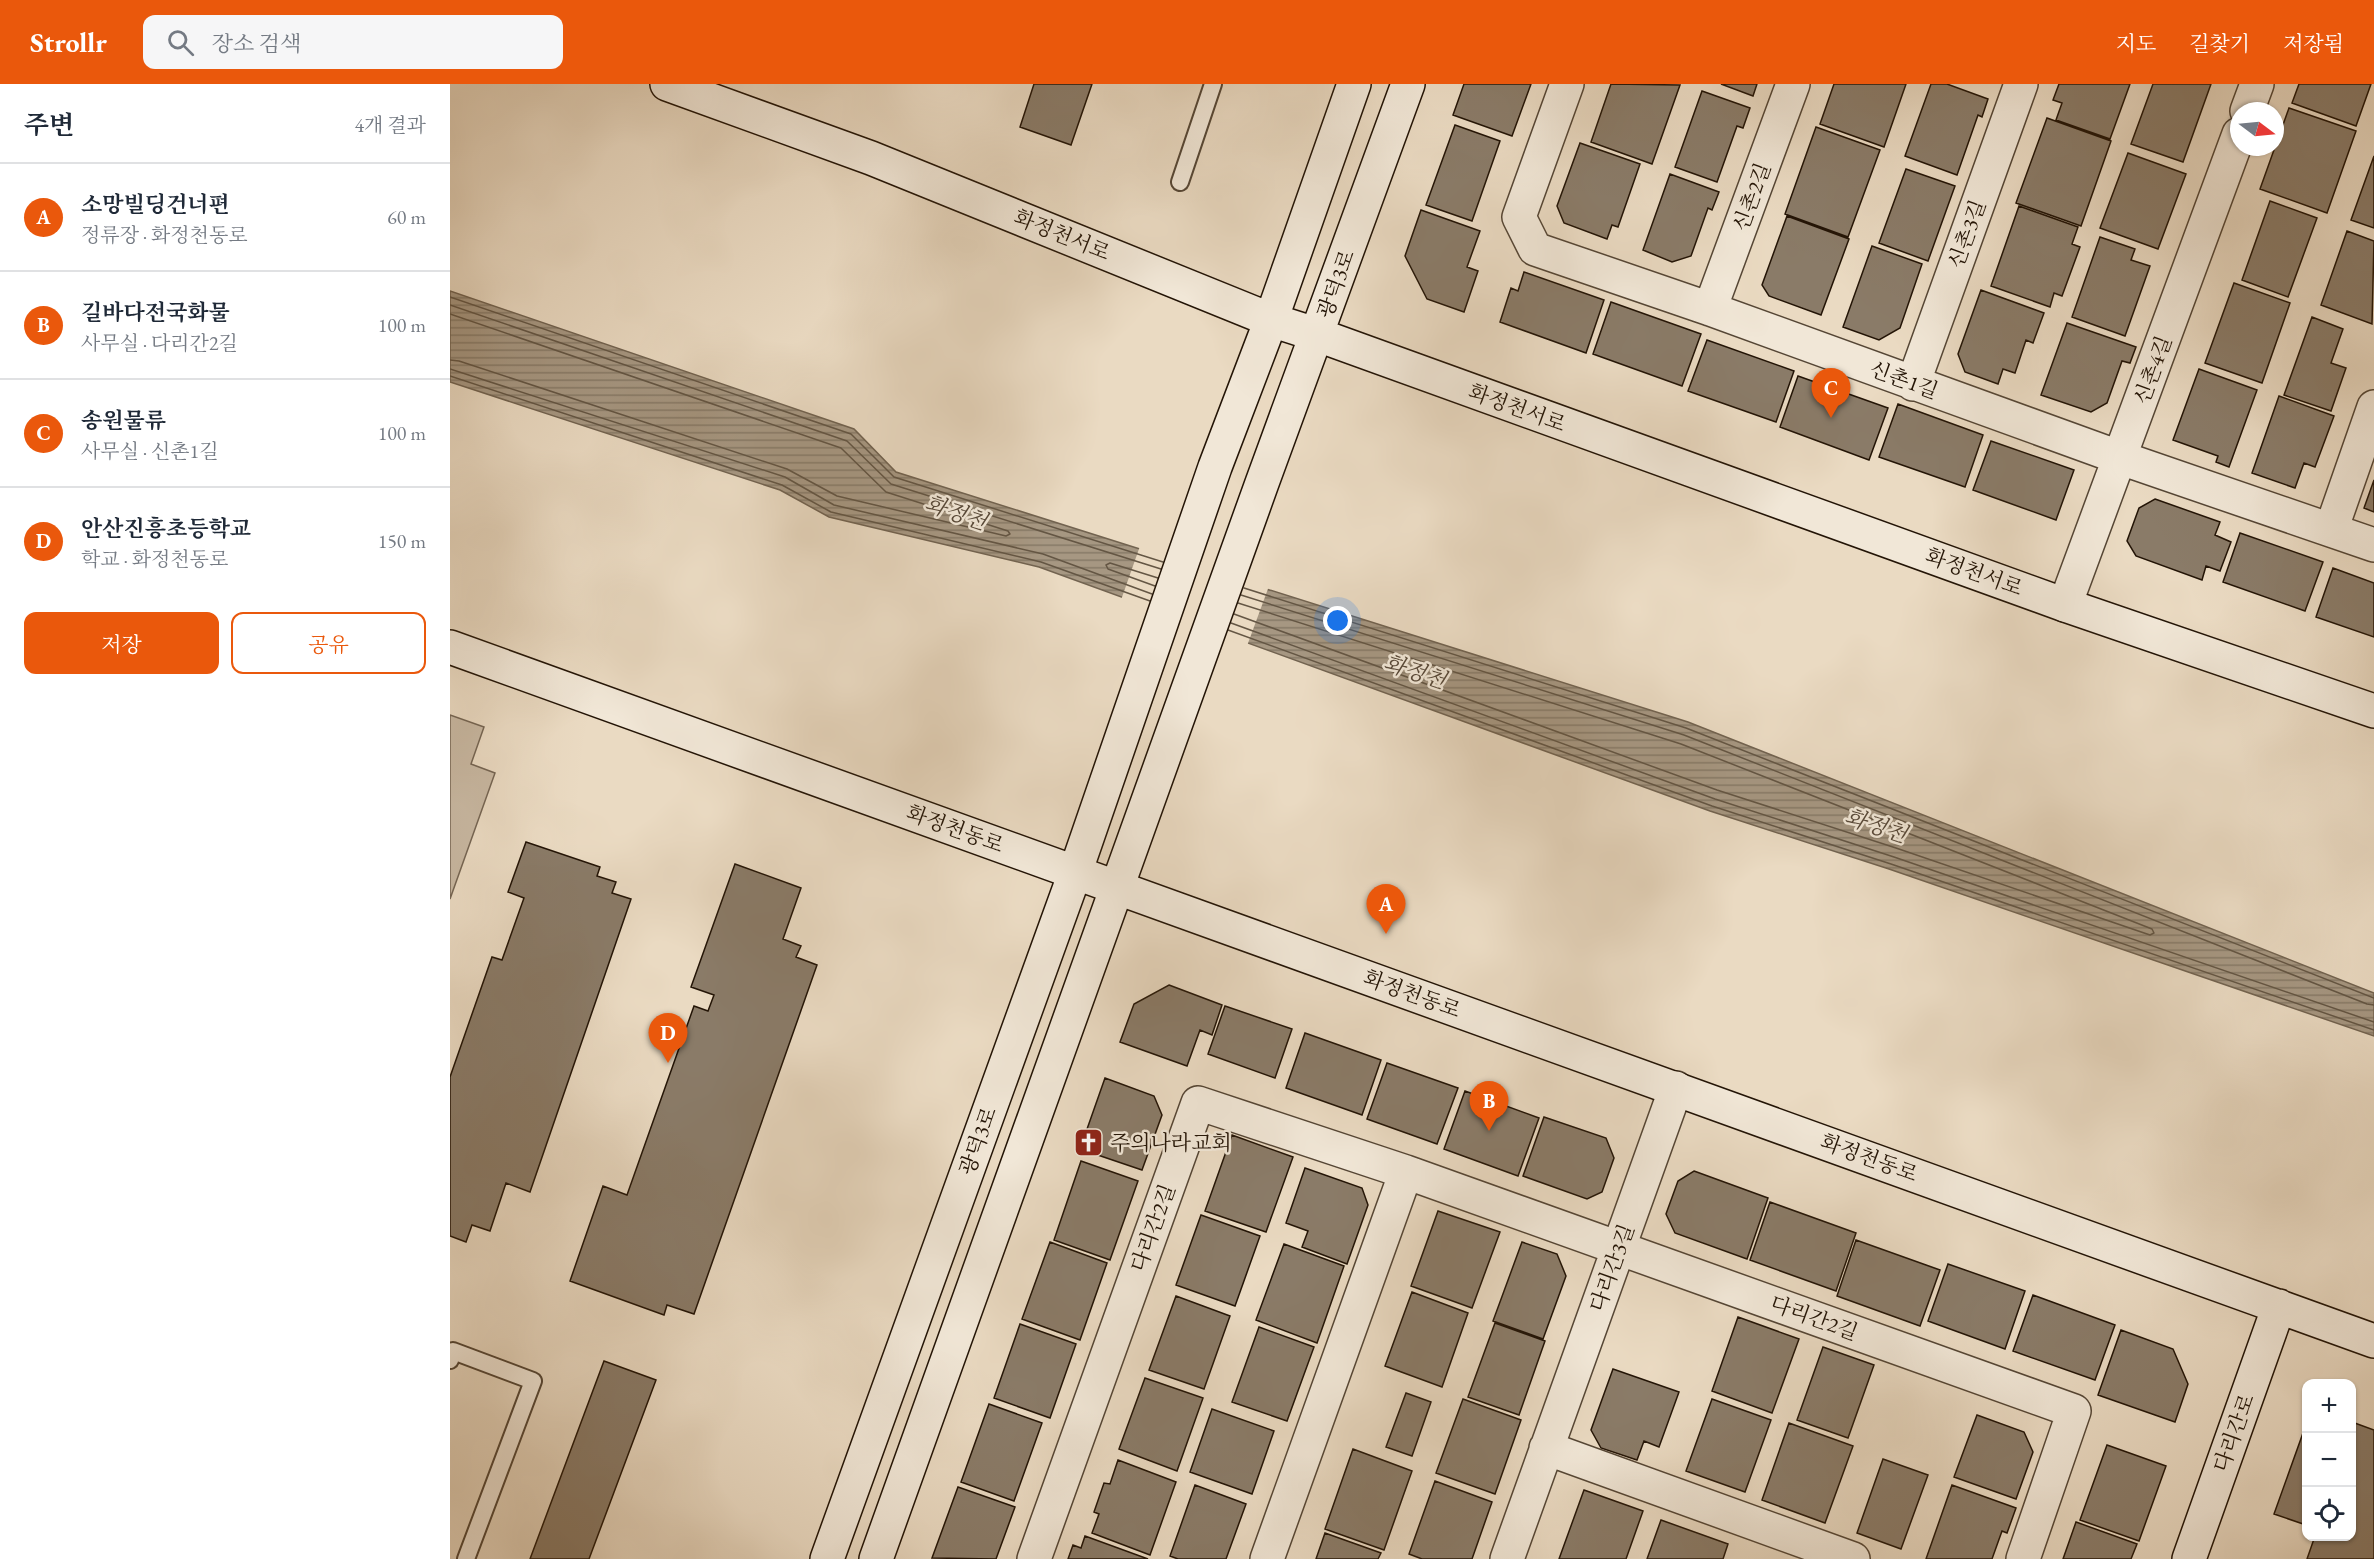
<!DOCTYPE html>
<html lang="ko">
<head>
<meta charset="utf-8">
<style>
  :root { --surface:#fff; --page:#f6f6f7; --text:#1f2937; --muted:#747a83; --line:#e0e1e3; --accent:#ea580c }
  body { margin:0; font-family:"EB Garamond","Noto Serif KR",serif; background:var(--page); color:var(--text) }
  .controls { position:absolute; right:18px; bottom:18px; display:grid; overflow:hidden; border-radius:12px; box-shadow:0 2px 4px #0004 }
  .controls button { width:54px; height:54px; display:grid; place-items:center; padding:0; border:0; border-bottom:2px solid var(--line); background:var(--surface); color:var(--text); font:30px sans-serif }
  .compass { position:absolute; left:1780px; top:18px; width:54px; height:54px; border-radius:50%; background:var(--surface); box-shadow:0 2px 4px #0004; rotate:106deg }
  .you { position:absolute; left:888px; top:537px; width:21px; height:21px; margin:-15px; border:4px solid #fff; border-radius:50%; background:#1a73e8; box-shadow:0 0 0 9px #1a73e833 }
  .badge { display:grid; place-items:center; width:39px; height:39px; border-radius:50%; background:var(--accent); color:#fff; font-size:20px; font-weight:700 }
  .pin { position:absolute; translate:-50% -50px; filter:drop-shadow(0 2px 3px #0008) }
  .pin::after { content:''; position:absolute; top:32px; width:21px; height:18px; background:inherit; clip-path:polygon(0 0,100% 0,50% 100%) }
  .list { margin:0; padding:0; list-style:none }
  h2 { display:flex; justify-content:space-between; align-items:center; height:78px; margin:0; padding:0 24px; font-size:26px }
  h2 small { font-size:20px; font-weight:400; color:var(--muted) }
  .list li { display:grid; grid-template-columns:39px 1fr auto; gap:18px; align-items:center; box-sizing:border-box; height:108px; padding:0 24px; border-top:2px solid var(--line) }
  .list b { display:block; font-size:22px; white-space:nowrap }
  .list p { margin:0; font-size:20px; white-space:nowrap; color:var(--muted) }
  .list em { font-size:20px; font-style:normal; color:var(--muted) }
  .actions { display:flex; gap:12px; padding:18px 24px }
  .actions a { flex:1; padding:14px 0; border:2px solid var(--accent); border-radius:12px; text-align:center; font-size:21px; color:var(--accent) }
  .actions .main { background:var(--accent); color:#fff }
  .icon { flex:none; width:33px; height:33px; fill:none; stroke:currentColor; stroke-width:2; stroke-linecap:round; stroke-linejoin:round }
  .map { position:relative; flex:none; width:1924px; height:1475px; overflow:hidden }
  header { display:flex; align-items:center; gap:36px; box-sizing:border-box; height:84px; padding:0 30px; background:var(--accent); color:#fff }
  header strong { font-size:28px }
  nav { display:flex; gap:33px; margin-inline-start:auto; font-size:21px }
  .search { width:420px; height:54px; background:var(--page); display:flex; align-items:center; gap:15px; box-sizing:border-box; padding:0 21px; border-radius:12px; color:var(--muted); font-size:22px }
  main { display:flex }
  aside { flex:1; background:var(--surface) }
  .map>svg:first-child { display:block }
</style>
</head>
<body>
<header>
<strong>Strollr</strong>
<div class="search"><svg class="icon" aria-label="search" viewBox="0 0 24 24"><circle cx="10" cy="10" r="6"/><path d="M15 15l6 6"/></svg>장소 검색</div>
<nav><a>지도</a><a>길찾기</a><a>저장됨</a></nav>
</header>
<main>
<aside>
<h2>주변<small>4개 결과</small></h2>
<ul class="list">
<li><span class="badge">A</span><div><b>소망빌딩건너편</b><p>정류장 · 화정천동로</p></div><em>60 m</em></li>
<li><span class="badge">B</span><div><b>길바다전국화물</b><p>사무실 · 다리간2길</p></div><em>100 m</em></li>
<li><span class="badge">C</span><div><b>송원물류</b><p>사무실 · 신촌1길</p></div><em>100 m</em></li>
<li><span class="badge">D</span><div><b>안산진흥초등학교</b><p>학교 · 화정천동로</p></div><em>150 m</em></li>
</ul>
<div class="actions"><a class="main">저장</a><a>공유</a></div>
</aside>
<div class="map">
<svg width="1924" height="1475" viewBox="0 0 1924 1475">
  <defs>
    <pattern id="water-rules" width="6" height="5" patternUnits="userSpaceOnUse" patternTransform="scale(1.5)"><rect width="6" height="5" fill="#a69782"/><path d="M0 2.5h6" fill="none" stroke="#877a68"/></pattern>
  </defs>
  <rect width="100%" height="100%" fill="#eadac2"/>
  <filter id="stains"><feTurbulence type="fractalNoise" baseFrequency=".00333" numOctaves="4"/><feColorMatrix values="0 0 0 0 .2 0 0 0 0 .09 0 0 0 0 .02 0 0 0 .5 -.17"/></filter>
  <radialGradient id="worn" r=".72"><stop offset=".6" stop-color="#630" stop-opacity="0"/><stop offset="1" stop-color="#630" stop-opacity=".3"/></radialGradient>
  <path fill="#c8b8a2" stroke="#766654" stroke-width="1.5" d="M 0,631 L 34,643 L 21,680 L 45,689 L 0,815 Z"/>
  <path fill="url(#water-rules)" stroke="#726350" stroke-width="1.5" d="M 0,207 L 404,345 L 446,388 L 1238,638 L 1924,909 L 1924,952 L 1439,785 L 1260,727 L 589,483 L 379,433 L 330,406 L 0,298 Z"/>
  <path fill="#eadac2" d="M 690,462 L 819,502 L 797,562 L 671,516 Z"/>
  <g fill="none" stroke-linecap="round" stroke-linejoin="round">
    <path stroke="#645644" stroke-width="1.5" d="M 0,213 L 401,350 L 444,393 L 713,478
      M 0,221 L 397,357 L 441,400 L 711,485
      M 0,230 L 391,364 L 436,408 L 558,447 L 560,450 L 556,452 L 387,412 L 337,385 L 9,277 L 0,276
      M 0,285 L 335,393 L 384,421 L 593,470 L 702,510
      M 0,292 L 332,401 L 381,428 L 591,478 L 700,517
      M 705,502 L 658,485 L 656,481 L 660,479 L 708,494
      M 794,504 L 1236,644 L 1924,914
      M 791,511 L 1234,651 L 1917,920 L 1924,921
      M 784,530 L 1267,706 L 1446,764 L 1700,851 L 1704,849 L 1702,845 L 1231,660 L 788,519
      M 781,539 L 1265,715 L 1444,773 L 1924,938
      M 778,546 L 1262,722 L 1441,780 L 1924,946"/>
  </g>
  <path fill="#8a7b68" stroke="#231406" stroke-width="1.5" d="M 584,0 L 642,0 L 621,61 L 570,43 Z
    M 1014,0 L 1081,0 L 1062,52 L 1003,31 Z
    M 1161,0 L 1230,1 L 1202,80 L 1141,58 Z
    M 1271,0 L 1307,0 L 1303,12 Z
    M 1384,0 L 1456,0 L 1434,63 L 1370,40 Z
    M 1481,0 L 1497,0 L 1538,15 L 1532,33 L 1528,31 L 1507,91 L 1455,72 Z
    M 1609,0 L 1680,0 L 1660,55 L 1606,36 L 1612,19 L 1603,16 Z
    M 1703,0 L 1761,0 L 1733,78 L 1681,60 Z
    M 1849,0 L 1921,0 L 1906,42 L 1842,19 Z
    M 1252,7 L 1300,24 L 1293,44 L 1287,42 L 1267,98 L 1225,83 Z
    M 1839,24 L 1906,47 L 1877,129 L 1810,105 Z
    M 1597,34 L 1661,57 L 1631,142 L 1566,119 Z
    M 1005,41 L 1050,57 L 1022,137 L 976,121 Z
    M 1366,43 L 1430,66 L 1398,153 L 1335,130 Z
    M 1130,59 L 1190,80 L 1168,143 L 1162,141 L 1157,155 L 1114,139 L 1107,122 Z
    M 1678,69 L 1736,90 L 1708,165 L 1650,144 Z
    M 1924,72 L 1924,144 L 1901,136 Z
    M 1456,85 L 1505,102 L 1478,177 L 1429,159 Z
    M 1220,90 L 1269,108 L 1262,126 L 1258,124 L 1241,172 L 1222,178 L 1193,166 Z
    M 1820,117 L 1867,134 L 1838,213 L 1792,196 Z
    M 1569,122 L 1628,143 L 1622,160 L 1630,163 L 1612,212 L 1604,209 L 1600,223 L 1541,202 Z
    M 971,126 L 1030,147 L 1017,183 L 1028,187 L 1014,228 L 977,215 L 955,172 Z
    M 1337,132 L 1399,155 L 1371,231 L 1319,212 L 1312,201 Z
    M 1897,147 L 1924,157 L 1922,240 L 1871,221 Z
    M 1650,153 L 1685,165 L 1681,176 L 1700,182 L 1675,252 L 1622,233 Z
    M 1422,162 L 1472,180 L 1450,244 L 1429,256 L 1393,243 Z
    M 1074,188 L 1154,216 L 1136,269 L 1050,238 L 1061,204 L 1068,207 Z
    M 1784,199 L 1840,219 L 1812,299 L 1755,279 Z
    M 1531,206 L 1594,229 L 1583,259 L 1576,256 L 1565,289 L 1553,285 L 1548,300 L 1515,288 L 1508,270 Z
    M 1161,218 L 1251,250 L 1232,302 L 1143,270 Z
    M 1862,233 L 1893,245 L 1881,279 L 1896,284 L 1881,327 L 1834,311 Z
    M 1617,239 L 1686,263 L 1680,279 L 1672,277 L 1657,319 L 1641,328 L 1591,311 Z
    M 1257,256 L 1344,287 L 1326,338 L 1238,307 Z
    M 1749,285 L 1807,306 L 1779,383 L 1766,378 L 1768,372 L 1723,356 Z
    M 1348,292 L 1438,324 L 1419,376 L 1330,343 Z
    M 1829,312 L 1884,332 L 1865,383 L 1854,379 L 1845,404 L 1802,389 Z
    M 1448,320 L 1533,351 L 1515,403 L 1429,373 Z
    M 1541,357 L 1624,386 L 1606,436 L 1523,406 Z
    M 1924,396 L 1924,428 L 1914,424 Z
    M 1705,415 L 1770,438 L 1765,451 L 1781,458 L 1770,487 L 1756,482 L 1752,496 L 1686,472 L 1677,457 L 1689,424 Z
    M 1790,449 L 1873,478 L 1855,527 L 1773,498 Z
    M 1883,484 L 1924,499 L 1924,553 L 1866,533 Z
    M 76,758 L 150,783 L 147,792 L 166,798 L 162,809 L 181,815 L 80,1108 L 56,1099 L 40,1147 L 22,1141 L 16,1158 L 0,1152 L 0,993 L 42,873 L 52,876 L 74,814 L 58,808 Z
    M 285,780 L 351,804 L 333,855 L 351,862 L 346,873 L 367,881 L 244,1230 L 217,1221 L 214,1231 L 120,1197 L 153,1102 L 177,1111 L 244,922 L 258,927 L 264,911 L 241,903 Z
    M 719,901 L 772,921 L 762,951 L 750,946 L 737,982 L 670,958 L 684,920 Z
    M 775,922 L 842,945 L 825,994 L 758,970 Z
    M 855,949 L 931,976 L 912,1031 L 836,1004 Z
    M 937,979 L 1008,1004 L 987,1060 L 917,1035 Z
    M 655,994 L 704,1012 L 712,1031 L 692,1086 L 630,1065 Z
    M 1015,1007 L 1089,1034 L 1068,1092 L 994,1065 Z
    M 1094,1033 L 1156,1054 L 1164,1074 L 1152,1108 L 1137,1115 L 1073,1092 Z
    M 782,1051 L 843,1073 L 816,1148 L 755,1127 Z
    M 631,1077 L 688,1097 L 660,1176 L 604,1156 Z
    M 855,1084 L 912,1104 L 918,1121 L 897,1180 L 852,1163 L 858,1147 L 836,1139 Z
    M 1244,1087 L 1318,1114 L 1297,1175 L 1225,1149 L 1216,1130 L 1228,1097 Z
    M 1320,1118 L 1406,1149 L 1386,1207 L 1300,1176 Z
    M 988,1127 L 1050,1148 L 1022,1224 L 961,1202 Z
    M 751,1131 L 810,1152 L 785,1222 L 726,1201 Z
    M 1406,1156 L 1490,1186 L 1470,1242 L 1387,1212 Z
    M 600,1158 L 657,1179 L 630,1256 L 572,1235 Z
    M 1072,1158 L 1107,1170 L 1116,1192 L 1093,1255 L 1043,1237 Z
    M 834,1160 L 894,1182 L 867,1259 L 806,1236 Z
    M 1498,1180 L 1575,1207 L 1555,1265 L 1478,1237 Z
    M 962,1208 L 1018,1229 L 992,1303 L 935,1282 Z
    M 1583,1211 L 1665,1241 L 1645,1296 L 1563,1267 Z
    M 726,1212 L 780,1232 L 754,1305 L 699,1286 Z
    M 1288,1233 L 1349,1255 L 1322,1329 L 1262,1307 Z
    M 1045,1239 L 1095,1257 L 1069,1331 L 1018,1313 Z
    M 570,1240 L 626,1260 L 600,1334 L 544,1314 Z
    M 809,1243 L 864,1263 L 837,1337 L 782,1318 Z
    M 1671,1246 L 1723,1265 L 1738,1300 L 1725,1338 L 1648,1311 Z
    M 1373,1263 L 1424,1281 L 1398,1354 L 1347,1336 Z
    M 154,1277 L 206,1296 L 139,1475 L 80,1475 Z
    M 1163,1285 L 1229,1308 L 1209,1363 L 1194,1357 L 1187,1376 L 1151,1364 L 1141,1346 Z
    M 695,1294 L 753,1314 L 727,1387 L 669,1365 Z
    M 956,1309 L 981,1318 L 962,1372 L 936,1363 Z
    M 1013,1315 L 1071,1336 L 1045,1410 L 986,1389 Z
    M 1262,1315 L 1321,1336 L 1295,1408 L 1236,1387 Z
    M 539,1320 L 592,1339 L 564,1417 L 511,1398 Z
    M 762,1325 L 824,1347 L 802,1410 L 740,1388 Z
    M 1527,1331 L 1574,1348 L 1583,1368 L 1566,1415 L 1504,1393 Z
    M 1902,1338 L 1924,1346 L 1924,1475 L 1857,1475 L 1865,1452 L 1902,1452 Z
    M 1339,1339 L 1403,1362 L 1375,1439 L 1312,1416 Z
    M 1853,1349 L 1856,1350 L 1856,1441 L 1824,1430 Z
    M 1657,1361 L 1716,1382 L 1689,1457 L 1630,1436 Z
    M 903,1365 L 962,1387 L 934,1466 L 875,1445 Z
    M 1433,1375 L 1478,1391 L 1451,1465 L 1407,1449 Z
    M 668,1376 L 726,1398 L 700,1471 L 642,1449 L 649,1430 L 644,1428 L 654,1399 L 660,1400 Z
    M 985,1397 L 1042,1418 L 1022,1475 L 972,1475 L 959,1470 Z
    M 745,1401 L 796,1420 L 776,1475 L 728,1475 L 720,1472 Z
    M 1502,1401 L 1566,1424 L 1557,1449 L 1552,1447 L 1542,1475 L 1476,1475 Z
    M 508,1403 L 565,1423 L 546,1475 L 482,1474 Z
    M 1134,1406 L 1193,1427 L 1176,1475 L 1109,1475 Z
    M 1211,1436 L 1278,1460 L 1273,1475 L 1197,1475 Z
    M 1626,1438 L 1687,1460 L 1681,1475 L 1613,1475 Z
    M 875,1449 L 931,1469 L 928,1475 L 866,1475 Z
    M 635,1452 L 698,1475 L 618,1475 L 623,1461 L 631,1464 Z"/>
  <g fill="none" stroke-linecap="round" stroke-linejoin="round">
    <defs>
      <path id="lane" d="M 730,98 L 763,0
        M 0,1276 L 3,1267 L 83,1297 L 16,1475"/>
      <path id="street" d="M 1117,0 L 1069,133 L 1085,165 L 1260,225 L 1671,374 L 1924,461
        M 1797,27 L 1807,0
        M 1260,225 L 1343,0
        M 1463,300 L 1571,0
        M 1881,446 L 1924,323
        M 1615,521 L 1789,50
        M 1096,1364 L 1403,1475
        M 584,1475 L 748,1019 L 956,1088 L 1624,1327 L 1573,1475
        M 817,1475 L 956,1088
        M 1057,1475 L 1226,1004"/>
      <path id="secondary" d="M 217,0 L 421,74 L 821,236 L 868,251 L 1615,521 L 1924,627
        M 0,563 L 1924,1257
        M 377,1475 L 625,789 L 765,383 L 821,236 L 904,0
        M 426,1475 L 812,399 L 958,0
        M 1739,1475 L 1829,1222"/>
    </defs>
    <use href="#lane" stroke="#554635" stroke-width="20"/>
    <use href="#street" stroke="#554635" stroke-width="36"/>
    <use href="#secondary" stroke="#231406" stroke-width="36"/>
    <use href="#lane" stroke="#f1e7d7" stroke-width="16"/>
    <use href="#street" stroke="#f1e7d7" stroke-width="33"/>
    <use href="#secondary" stroke="#f1e7d7" stroke-width="33"/>
  </g>
  <defs>
    <symbol id="church-square" viewBox="-11 -11 22 22"><rect x="-9" y="-9" width="18" height="18" rx="4" fill="#8f2418" stroke="#f1e7d7"/><path d="M-1.2-6h2.4v3.5h3.3v2.4h-3.3V6h-2.4V-.1h-3.3v-2.4h3.3Z" fill="#fff"/></symbol>
  </defs>
  <g fill-rule="evenodd">
    <use href="#church-square" x="622" y="1042" width="33" height="33"/>
  </g>
  <g text-anchor="middle" stroke-width="5" stroke-linejoin="round" paint-order="stroke">
    <g font-size="21" fill="#231406" stroke="#f1e7d7">
      <text transform="translate(1302 113) rotate(-70)" y="7">신촌2길</text>
      <text transform="translate(1517 150) rotate(-70)" y="7">신촌3길</text>
      <text transform="translate(612 151) rotate(22)" y="7">화정천서로</text>
      <text transform="translate(886 200) rotate(-70)" y="7">광덕3로</text>
      <text transform="translate(1703 286) rotate(-70)" y="7">신촌4길</text>
      <text transform="translate(1454 296) rotate(20)" y="7">신촌1길</text>
      <text transform="translate(1067 324) rotate(20)" y="7">화정천서로</text>
      <text transform="translate(1524 488) rotate(20)" y="7">화정천서로</text>
      <text transform="translate(505 745) rotate(20)" y="7">화정천동로</text>
      <text transform="translate(962 910) rotate(20)" y="7">화정천동로</text>
      <text transform="translate(528 1057) rotate(-70)" y="7">광덕3로</text>
      <text transform="translate(1419 1074) rotate(20)" y="7">화정천동로</text>
      <text transform="translate(703 1144) rotate(-70)" y="7">다리간2길</text>
      <text transform="translate(1162 1184) rotate(-70)" y="7">다리간3길</text>
      <text transform="translate(1364 1234) rotate(20)" y="7">다리간2길</text>
      <text transform="translate(1784 1349) rotate(-70)" y="7">다리간로</text>
    </g>
    <g font-size="21" fill="#231406" stroke="#f1e7d7" text-anchor="start">
      <text x="660" y="1066">주의나라교회</text>
    </g>
    <g font-size="22" font-style="italic" fill="#574838" stroke="#f1e7d7">
      <text transform="translate(506 428) rotate(19)" y="8">화정천</text>
      <text transform="translate(965 587) rotate(18)" y="8">화정천</text>
      <text transform="translate(1426 741) rotate(18)" y="8">화정천</text>
    </g>
  </g>
  <rect width="100%" height="100%" filter="url(#stains)"/>
  <rect width="100%" height="100%" fill="url(#worn)"/>
</svg>
<div class="controls">
<button>+</button>
<button>−</button>
<button><svg class="icon" aria-label="locate" viewBox="0 0 24 24"><circle cx="12" cy="12" r="6"/><path d="M12 2v4M12 18v4M2 12h4M18 12h4"/></svg></button>
</div>
<svg class="compass" viewBox="-18 -18 36 36"><path d="M0-13l5 13h-10z" fill="#e53935"/><path d="M0 13l5-13h-10z" fill="#747a83"/></svg>
<div class="you"></div>
<div class="pin badge" style="left:936px;top:850px">A</div>
<div class="pin badge" style="left:1039px;top:1047px">B</div>
<div class="pin badge" style="left:1381px;top:334px">C</div>
<div class="pin badge" style="left:218px;top:979px">D</div>
</div>
</main>
</body>
</html>
